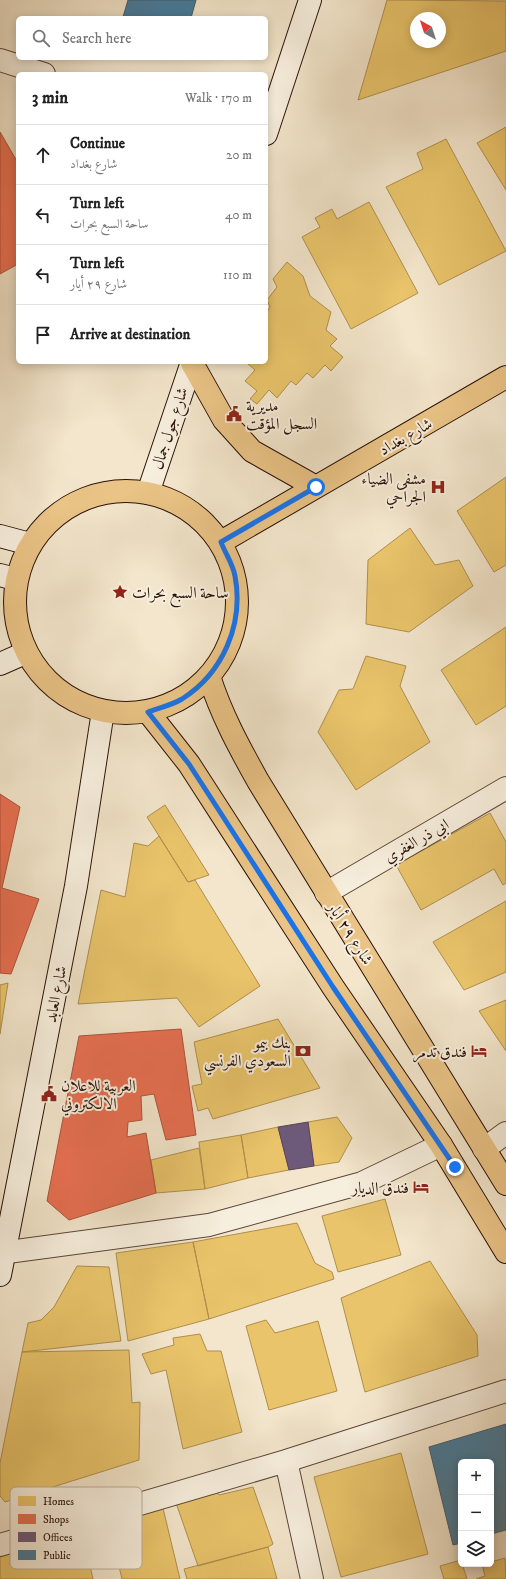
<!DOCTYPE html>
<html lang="en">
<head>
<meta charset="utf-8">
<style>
  :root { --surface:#fff; --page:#f2f2f2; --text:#222; --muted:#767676; --line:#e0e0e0 }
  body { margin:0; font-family:"IM FELL DW Pica",Amiri,serif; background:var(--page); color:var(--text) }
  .controls { position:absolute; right:12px; bottom:12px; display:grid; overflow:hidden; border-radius:6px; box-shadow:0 2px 10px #0003 }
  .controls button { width:36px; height:36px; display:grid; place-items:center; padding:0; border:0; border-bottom:1px solid var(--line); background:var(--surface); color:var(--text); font:20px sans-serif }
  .compass { position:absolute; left:410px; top:12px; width:36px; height:36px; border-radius:50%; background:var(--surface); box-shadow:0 2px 10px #0003; rotate:321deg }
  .stop { position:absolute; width:12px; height:12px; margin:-9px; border:3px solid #1a73e8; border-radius:50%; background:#fff }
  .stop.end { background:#1a73e8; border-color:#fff; box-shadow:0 1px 4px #0008 }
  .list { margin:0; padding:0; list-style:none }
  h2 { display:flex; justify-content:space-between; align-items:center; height:52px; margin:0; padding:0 16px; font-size:17px }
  h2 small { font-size:13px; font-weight:400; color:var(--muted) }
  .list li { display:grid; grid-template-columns:26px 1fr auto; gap:12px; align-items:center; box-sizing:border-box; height:60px; padding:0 16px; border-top:1px solid var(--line) }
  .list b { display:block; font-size:15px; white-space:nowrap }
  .list p { margin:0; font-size:13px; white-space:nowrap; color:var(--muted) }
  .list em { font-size:13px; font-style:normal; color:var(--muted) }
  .icon { flex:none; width:22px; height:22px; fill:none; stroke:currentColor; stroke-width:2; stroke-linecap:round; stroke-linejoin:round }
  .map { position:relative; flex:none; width:506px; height:1579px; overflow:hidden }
  .search { position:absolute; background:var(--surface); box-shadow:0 2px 10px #0003; left:16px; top:16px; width:252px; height:44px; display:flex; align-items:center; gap:10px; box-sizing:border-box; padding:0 14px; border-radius:6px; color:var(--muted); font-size:15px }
  .panel { position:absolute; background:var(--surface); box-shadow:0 2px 10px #0003; left:16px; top:72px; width:252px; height:292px; border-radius:6px }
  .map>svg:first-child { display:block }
</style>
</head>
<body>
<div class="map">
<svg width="506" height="1579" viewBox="0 0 506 1579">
  <rect width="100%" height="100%" fill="#f3e6cc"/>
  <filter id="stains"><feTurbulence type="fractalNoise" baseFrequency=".005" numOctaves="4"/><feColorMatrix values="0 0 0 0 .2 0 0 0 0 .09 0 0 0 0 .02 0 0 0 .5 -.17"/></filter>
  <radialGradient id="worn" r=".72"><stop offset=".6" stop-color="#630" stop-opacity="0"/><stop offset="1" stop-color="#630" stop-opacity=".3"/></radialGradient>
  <path fill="#e9c46a" stroke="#b08e4d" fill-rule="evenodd" d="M 387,0 L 506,1 L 506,51 L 358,100 ZM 416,18 L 440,18 L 440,42 L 416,42 Z
    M 506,127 L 506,190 L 477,143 Z
    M 446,139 L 506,251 L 439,285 L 386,187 L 423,169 L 417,153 Z
    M 369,202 L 418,293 L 351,329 L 302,237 L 320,227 L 315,218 L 332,209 L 337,219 Z
    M 287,262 L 303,276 L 310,296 L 331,312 L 326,330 L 337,339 L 330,346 L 343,357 L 331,371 L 325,365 L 313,378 L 307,373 L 296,385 L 291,381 L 277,398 L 269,390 L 257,404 L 250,399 L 257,391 L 245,381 L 255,370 L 247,363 L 266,362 L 266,328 L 268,325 L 266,323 L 266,313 L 270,307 L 267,300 L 277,287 L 273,279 Z
    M 506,477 L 506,565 L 494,572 L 457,511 Z
    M 410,528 L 435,565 L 459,560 L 473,586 L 409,632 L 366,624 L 368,560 Z
    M 506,627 L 506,706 L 476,725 L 441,670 Z
    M 366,656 L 406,666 L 400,686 L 430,742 L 356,790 L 318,732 L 339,690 L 353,689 Z
    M 165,805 L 209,875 L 188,882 L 147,817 Z
    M 490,813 L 506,842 L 506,883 L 503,885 L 494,869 L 421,910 L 396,865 Z
    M 159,836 L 188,882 L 195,880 L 260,986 L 199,1027 L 177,998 L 78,1004 L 101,890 L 125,897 L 134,843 L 148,846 Z
    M 506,901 L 506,972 L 464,990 L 433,942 Z
    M 8,983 L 0,1034 L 0,985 Z
    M 506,1000 L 506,1051 L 479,1011 Z
    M 278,1019 L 320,1088 L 213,1119 L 208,1108 L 198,1111 L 192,1086 L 202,1084 L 194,1042 Z
    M 337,1117 L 352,1138 L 339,1162 L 314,1166 L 308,1122 Z
    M 278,1127 L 289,1170 L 248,1178 L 241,1135 Z
    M 241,1135 L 248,1178 L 205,1189 L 199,1142 Z
    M 199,1148 L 205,1189 L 156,1193 L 151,1160 Z
    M 385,1199 L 401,1255 L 338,1272 L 322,1216 Z
    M 297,1223 L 315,1263 L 332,1272 L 334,1279 L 209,1319 L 193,1242 Z
    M 193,1242 L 209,1319 L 128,1341 L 116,1253 Z
    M 430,1261 L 477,1335 L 478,1356 L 365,1392 L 341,1298 Z
    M 77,1266 L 109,1267 L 121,1341 L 22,1352 L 28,1323 L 41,1320 L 54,1307 Z
    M 266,1320 L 275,1333 L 318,1321 L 337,1391 L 269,1410 L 246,1326 Z
    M 200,1334 L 207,1351 L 221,1351 L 242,1432 L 183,1449 L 166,1370 L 151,1374 L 142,1354 L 174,1345 L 173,1338 Z
    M 129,1350 L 132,1403 L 140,1402 L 139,1460 L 5,1502 L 0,1496 L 0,1463 L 22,1352 Z
    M 401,1453 L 428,1554 L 341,1577 L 314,1477 Z
    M 214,1487 L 219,1495 L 253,1487 L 273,1544 L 268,1547 L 198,1566 L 175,1500 Z
    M 162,1504 L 180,1579 L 122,1579 L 107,1517 Z
    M 81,1527 L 93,1579 L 0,1579 L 0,1549 Z
    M 268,1547 L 277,1579 L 187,1579 L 184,1569 Z
    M 505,1558 L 506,1579 L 476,1579 L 485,1576 L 482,1564 L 491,1564 L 491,1562 Z
    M 461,1560 L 467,1579 L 444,1579 L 440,1566 Z"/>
  <path fill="#e76f51" stroke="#ae533b" d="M 0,132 L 18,163 L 18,264 L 0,274 Z
    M 0,794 L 20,807 L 2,888 L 39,899 L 11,974 L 0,973 Z
    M 181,1029 L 196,1135 L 166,1140 L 154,1094 L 141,1096 L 142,1120 L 128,1122 L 127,1137 L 146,1133 L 156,1193 L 69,1220 L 47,1201 L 79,1036 Z"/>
  <path fill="#6d597a" stroke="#594358" d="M 308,1122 L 314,1166 L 289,1170 L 278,1127 Z"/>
  <path fill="#457b9d" stroke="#3d5b70" d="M 128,0 L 196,0 L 191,18 L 127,18 L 123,17 Z
    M 506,1424 L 506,1530 L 491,1534 L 491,1462 L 461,1462 L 461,1543 L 453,1545 L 429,1447 Z"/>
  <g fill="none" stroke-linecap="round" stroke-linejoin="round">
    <defs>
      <path id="street" d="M 0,60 L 44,74
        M 326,893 L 506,788
        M 484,1149 L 506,1133
        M 0,1253 L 209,1225 L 362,1183 L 441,1145
        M 286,1461 L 312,1579
        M 0,1545 L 286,1461 L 506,1391"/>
      <path id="secondary" d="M 266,134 L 310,0
        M 148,493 L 192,362
        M 0,536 L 30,544
        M 0,575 L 15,579
        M 0,664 L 25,653
        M 0,1275 L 76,886 L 103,711"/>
      <path id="primary" d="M 192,363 L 224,420 L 252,451 L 316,487
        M15 602a111 111 0 1 1 222 0a111 111 0 1 1-222 0Z
        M 221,542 L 506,377
        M 209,676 C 221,714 239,747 258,781 L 506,1184
        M 148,712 L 189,764 L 333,987 L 441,1145 L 506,1252"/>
    </defs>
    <use href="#street" stroke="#5c4639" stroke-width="24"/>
    <use href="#secondary" stroke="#2a1108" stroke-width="24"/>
    <use href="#primary" stroke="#2a1108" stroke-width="24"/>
    <use href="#street" stroke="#f7efde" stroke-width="22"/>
    <use href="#secondary" stroke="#f7efde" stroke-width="22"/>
    <use href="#primary" stroke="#eac386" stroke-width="22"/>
  </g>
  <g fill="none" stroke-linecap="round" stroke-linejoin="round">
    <path stroke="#1a73e8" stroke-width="5" d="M 316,487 L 221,542 C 225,553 233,564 235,576 C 244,624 223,673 182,699 C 172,705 159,708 148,712 L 189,764 L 333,987 L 455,1167"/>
  </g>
  <defs>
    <symbol id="civic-bare" viewBox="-9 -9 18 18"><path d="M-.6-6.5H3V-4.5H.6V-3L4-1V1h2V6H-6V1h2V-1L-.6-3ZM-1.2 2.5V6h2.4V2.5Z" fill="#8f2418" stroke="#f7efde" stroke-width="2.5" paint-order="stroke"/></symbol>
    <symbol id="hospital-bare" viewBox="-9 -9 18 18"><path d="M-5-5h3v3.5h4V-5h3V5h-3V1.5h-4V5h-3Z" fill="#8f2418" stroke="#f7efde" stroke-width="2.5" paint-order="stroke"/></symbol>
    <symbol id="sight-bare" viewBox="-9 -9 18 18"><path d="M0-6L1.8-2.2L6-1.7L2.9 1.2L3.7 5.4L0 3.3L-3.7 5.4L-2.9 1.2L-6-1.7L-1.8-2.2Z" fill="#8f2418" stroke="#f7efde" stroke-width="2.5" paint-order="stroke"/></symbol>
    <symbol id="bank-bare" viewBox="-9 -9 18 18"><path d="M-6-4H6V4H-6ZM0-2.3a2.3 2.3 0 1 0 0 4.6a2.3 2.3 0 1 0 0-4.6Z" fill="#8f2418" stroke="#f7efde" stroke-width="2.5" paint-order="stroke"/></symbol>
    <symbol id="hotel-bare" viewBox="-9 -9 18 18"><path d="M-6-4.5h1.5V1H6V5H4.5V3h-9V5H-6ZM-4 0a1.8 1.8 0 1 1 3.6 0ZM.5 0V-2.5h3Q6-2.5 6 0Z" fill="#8f2418" stroke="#f7efde" stroke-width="2.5" paint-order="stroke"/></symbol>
  </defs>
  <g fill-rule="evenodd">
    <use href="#civic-bare" x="223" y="403" width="22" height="22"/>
    <use href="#hospital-bare" x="427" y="476" width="22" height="22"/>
    <use href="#sight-bare" x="109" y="581" width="22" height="22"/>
    <use href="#bank-bare" x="292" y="1040" width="22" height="22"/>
    <use href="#hotel-bare" x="468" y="1040" width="22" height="22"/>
    <use href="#civic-bare" x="38" y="1083" width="22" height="22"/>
    <use href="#hotel-bare" x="410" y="1176" width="22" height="22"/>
  </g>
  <g text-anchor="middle" stroke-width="4" stroke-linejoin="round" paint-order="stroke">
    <g font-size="16" fill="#2a1108" stroke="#f7efde" text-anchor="end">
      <text x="246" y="411" text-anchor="start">مديرية<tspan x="246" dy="18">السجل المؤقت</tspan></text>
      <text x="426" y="484">مشفى الضياء<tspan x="426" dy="18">الجراحي</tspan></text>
      <text x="132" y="598" text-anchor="start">ساحة السبع بحرات</text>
      <text x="291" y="1048">بنك بيمو<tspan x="291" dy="18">السعودي الفرنسي</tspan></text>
      <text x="467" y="1057">فندق تدمر</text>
      <text x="61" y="1091" text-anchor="start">العربية للاعلان<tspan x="61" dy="18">الالكتروني</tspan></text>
      <text x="409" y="1193">فندق الديار</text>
    </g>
    <g font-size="16" fill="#2a1108" stroke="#f7efde">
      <text transform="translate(169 428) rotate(-72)" y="6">شارع جول جمال</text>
      <text transform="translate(405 436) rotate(-30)" y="6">شارع بغداد</text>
      <text transform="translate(416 840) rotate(-30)" y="6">ابي ذر الغفري</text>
      <text transform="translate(351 933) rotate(58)" y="6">شارع ٢٩ أيار</text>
      <text transform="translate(55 994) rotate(-79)" y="6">شارع العابد</text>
    </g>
  </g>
  <rect x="10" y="1487" width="132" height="82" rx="6" fill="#f7efde" stroke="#baac9e" stroke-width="1"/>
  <rect x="18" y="1496" width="18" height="10" fill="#e9c46a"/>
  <rect x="18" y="1514" width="18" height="10" fill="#e76f51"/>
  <rect x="18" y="1532" width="18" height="10" fill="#6d597a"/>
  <rect x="18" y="1550" width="18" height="10" fill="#457b9d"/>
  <g font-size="11" fill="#2a1108">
    <text x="43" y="1505">Homes</text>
    <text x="43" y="1523">Shops</text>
    <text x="43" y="1541">Offices</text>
    <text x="43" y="1559">Public</text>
  </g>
  <rect width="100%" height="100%" filter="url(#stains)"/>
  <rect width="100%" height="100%" fill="url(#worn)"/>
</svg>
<div class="controls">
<button>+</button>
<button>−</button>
<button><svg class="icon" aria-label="layers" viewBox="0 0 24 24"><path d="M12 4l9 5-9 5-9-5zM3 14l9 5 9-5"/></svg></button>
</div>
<svg class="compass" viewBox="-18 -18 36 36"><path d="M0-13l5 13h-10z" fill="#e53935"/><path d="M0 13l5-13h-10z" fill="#767676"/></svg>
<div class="stop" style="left:316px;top:487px"></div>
<div class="stop end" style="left:455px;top:1167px"></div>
<div class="search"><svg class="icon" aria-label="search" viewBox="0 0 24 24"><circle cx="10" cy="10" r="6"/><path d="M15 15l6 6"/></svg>Search here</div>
<section class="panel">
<h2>3 min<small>Walk · 170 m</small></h2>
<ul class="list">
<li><svg class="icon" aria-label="ahead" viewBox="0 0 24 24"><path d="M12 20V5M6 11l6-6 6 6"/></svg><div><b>Continue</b><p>شارع بغداد</p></div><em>20 m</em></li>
<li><svg class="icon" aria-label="left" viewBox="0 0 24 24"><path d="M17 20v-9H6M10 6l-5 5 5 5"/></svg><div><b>Turn left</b><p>ساحة السبع بحرات</p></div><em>40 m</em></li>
<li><svg class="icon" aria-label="left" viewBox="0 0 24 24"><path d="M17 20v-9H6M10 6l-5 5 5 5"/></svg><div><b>Turn left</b><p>شارع ٢٩ أيار</p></div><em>110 m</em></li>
<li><svg class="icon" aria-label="arrive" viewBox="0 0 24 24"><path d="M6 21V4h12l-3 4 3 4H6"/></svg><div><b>Arrive at destination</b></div></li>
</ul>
</section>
</div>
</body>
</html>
